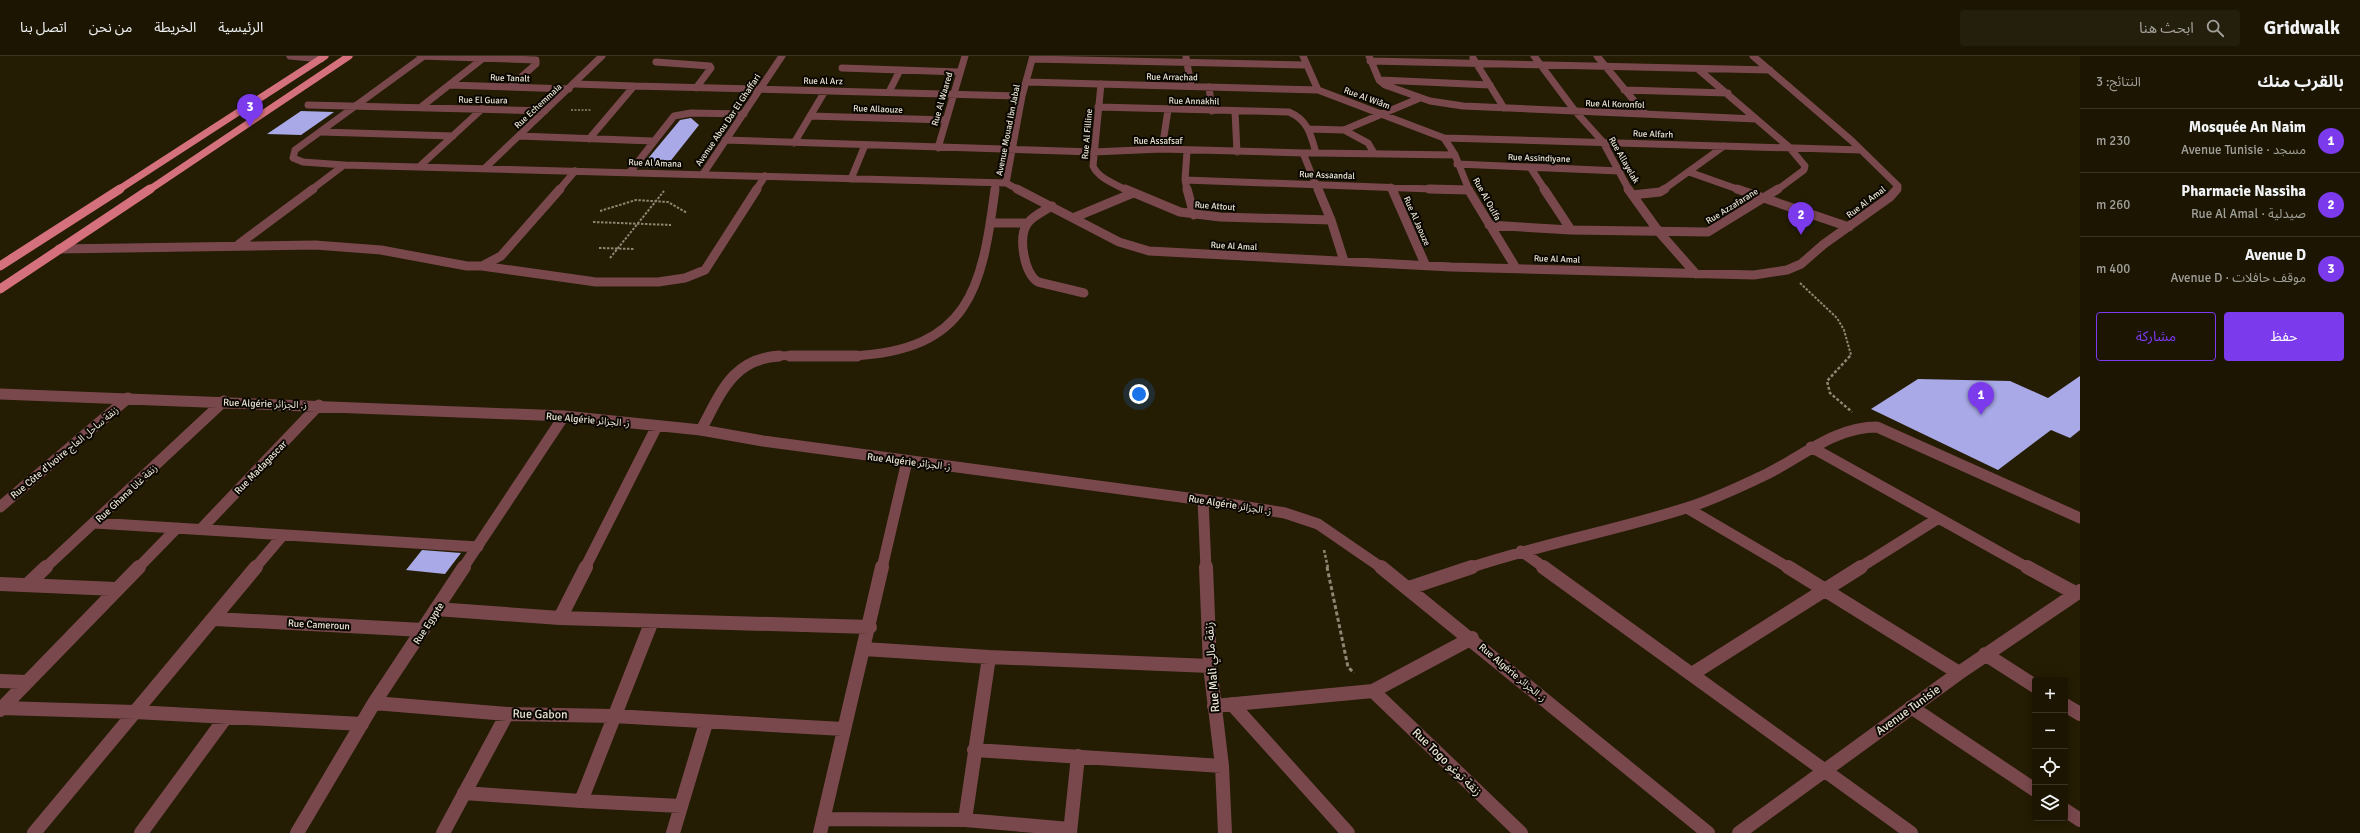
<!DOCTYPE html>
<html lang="ar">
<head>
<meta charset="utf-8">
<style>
  :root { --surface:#1b1502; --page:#241e0c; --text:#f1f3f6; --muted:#a09f99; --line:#393424; --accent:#7c3aed }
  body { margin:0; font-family:Signika,"Noto Sans Arabic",sans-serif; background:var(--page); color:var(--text); direction:rtl }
  .controls { position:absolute; right:12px; bottom:12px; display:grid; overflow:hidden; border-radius:4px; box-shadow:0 2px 10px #0003 }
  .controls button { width:36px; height:36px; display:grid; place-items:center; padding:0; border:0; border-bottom:1px solid var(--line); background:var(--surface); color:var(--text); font:20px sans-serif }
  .you { position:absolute; left:1139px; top:338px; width:14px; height:14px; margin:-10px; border:3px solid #fff; border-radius:50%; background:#1a73e8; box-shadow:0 0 0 6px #1a73e833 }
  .badge { display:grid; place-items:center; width:26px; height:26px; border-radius:50%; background:var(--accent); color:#fff; font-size:13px; font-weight:700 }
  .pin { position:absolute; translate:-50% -33px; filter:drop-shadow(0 1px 2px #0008) }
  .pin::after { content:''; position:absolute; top:21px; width:14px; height:12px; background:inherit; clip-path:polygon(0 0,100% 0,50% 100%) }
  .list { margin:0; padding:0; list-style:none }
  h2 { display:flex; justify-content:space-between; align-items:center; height:52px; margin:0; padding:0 16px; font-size:17px }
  h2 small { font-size:13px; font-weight:400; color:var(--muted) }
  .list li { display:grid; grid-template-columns:26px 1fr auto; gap:12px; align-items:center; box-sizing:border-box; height:64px; padding:0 16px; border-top:1px solid var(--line) }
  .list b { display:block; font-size:15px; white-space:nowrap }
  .list p { margin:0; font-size:13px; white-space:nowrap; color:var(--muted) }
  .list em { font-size:13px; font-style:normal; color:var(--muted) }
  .actions { display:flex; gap:8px; padding:12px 16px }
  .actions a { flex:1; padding:9px 0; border:1px solid var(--accent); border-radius:4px; text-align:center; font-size:14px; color:var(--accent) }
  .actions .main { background:var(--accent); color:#fff }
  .icon { flex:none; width:22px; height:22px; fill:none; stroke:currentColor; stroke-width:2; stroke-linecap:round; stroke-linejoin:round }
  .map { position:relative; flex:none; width:2080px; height:777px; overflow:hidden; direction:ltr }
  header { display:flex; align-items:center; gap:24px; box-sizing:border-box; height:56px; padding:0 20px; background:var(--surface); border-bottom:1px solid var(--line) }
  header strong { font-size:19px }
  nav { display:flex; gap:22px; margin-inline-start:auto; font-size:14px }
  .search { width:280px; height:36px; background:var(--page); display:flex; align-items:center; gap:10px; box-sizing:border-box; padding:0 14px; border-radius:4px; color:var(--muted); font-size:15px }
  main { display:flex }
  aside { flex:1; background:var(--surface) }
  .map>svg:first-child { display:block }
</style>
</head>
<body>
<header>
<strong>Gridwalk</strong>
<div class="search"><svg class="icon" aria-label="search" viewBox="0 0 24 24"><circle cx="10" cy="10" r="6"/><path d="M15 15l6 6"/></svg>ابحث هنا</div>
<nav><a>الرئيسية</a><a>الخريطة</a><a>من نحن</a><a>اتصل بنا</a></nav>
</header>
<main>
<aside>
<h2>بالقرب منك<small>النتائج: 3</small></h2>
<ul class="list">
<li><span class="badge">1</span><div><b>Mosquée An Naim</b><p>مسجد · Avenue Tunisie</p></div><em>230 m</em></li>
<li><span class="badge">2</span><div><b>Pharmacie Nassiha</b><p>صيدلية · Rue Al Amal</p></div><em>260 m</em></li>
<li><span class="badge">3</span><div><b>Avenue D</b><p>موقف حافلات · Avenue D</p></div><em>400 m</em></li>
</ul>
<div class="actions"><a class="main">حفظ</a><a>مشاركة</a></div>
</aside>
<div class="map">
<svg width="2080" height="777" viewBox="0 0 2080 777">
  <rect width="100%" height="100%" fill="#241c03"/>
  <path fill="#a8a9e6" d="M 301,55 L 334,56 L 301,79 L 267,78 Z
    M 691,62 L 699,69 L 665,112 L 641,111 L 680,64 Z
    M 2080,320 L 2080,374 L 2070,382 L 2051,374 L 1998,414 L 1871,353 L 1918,323 L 2010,325 L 2048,342 Z
    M 422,494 L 461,497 L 445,518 L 406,514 Z"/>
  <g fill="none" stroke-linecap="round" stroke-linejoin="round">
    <path stroke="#8d8773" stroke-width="1.5" stroke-dasharray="2 1.5" stroke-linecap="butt" d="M 571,54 L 592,54"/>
    <path stroke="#8d8773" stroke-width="2" stroke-dasharray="2.5 1.5" stroke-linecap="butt" d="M 600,155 L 636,144 L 668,146 L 687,157
      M 593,166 L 671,169
      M 599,192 L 634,193
      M 610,202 L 664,135
      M 1800,227 L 1837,262 L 1844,274 L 1851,299 L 1849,301"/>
    <path stroke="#8d8773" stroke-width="2.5" stroke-dasharray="3 2" stroke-linecap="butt" d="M 1850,300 L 1827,325 L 1830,337 L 1852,356
      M 1324,494 L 1328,512"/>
    <path stroke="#8d8773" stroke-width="3" stroke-dasharray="4 2.5" stroke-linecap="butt" d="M 1327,511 L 1348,611 L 1354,617"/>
    <path stroke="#79484d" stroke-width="7" d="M 995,134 L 996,127"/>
    <path stroke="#79484d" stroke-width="9" d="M 1052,150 C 1044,155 1032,160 1027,168 C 1018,182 1024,217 1038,226 L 1084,237
      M 991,167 L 1027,167
      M 768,301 C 795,297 825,302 852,300 C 969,294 982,234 995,133"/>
    <path stroke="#79484d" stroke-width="11" d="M 790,300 L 857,300
      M 701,374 C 721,337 732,303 779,300"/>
    <path stroke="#79484d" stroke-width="14" d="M 1373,635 L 1472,582"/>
    <path stroke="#79484d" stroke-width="7" d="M 420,0 L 536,4 L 536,8 L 510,31
      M 424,0 L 295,94 L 293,102 L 303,106 L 344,109 L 1006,127 L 1019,134
      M 1303,0 L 1318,34 L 1444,82 L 1861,94
      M 1369,0 L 1379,24 L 1385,29 L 1430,45 L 1463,50 L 1756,63
      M 1534,0 L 1575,55 L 1603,86 L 1629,134
      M 1597,0 L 1645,58
      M 1753,0 L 1852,85 L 1898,130 L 1897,134
      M 1186,1 L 1191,30
      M 1473,2 L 1504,52
      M 1032,3 L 1305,9
      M 1370,5 L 1770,14
      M 656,6 L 710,10 L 711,12 L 696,32
      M 842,12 L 959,16
      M 1698,13 L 1789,91 L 1805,110 L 1804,114 L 1777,134
      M 1381,24 L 1490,29
      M 1027,26 L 1318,34
      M 575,28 L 634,30
      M 1101,28 L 1093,110 C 1098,122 1115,128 1126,134
      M 450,29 L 569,33
      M 1209,31 L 1212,55
      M 1624,34 L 1728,37
      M 889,36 L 900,14
      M 308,49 L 545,55
      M 421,51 L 486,0
      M 1098,51 L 1289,56 C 1308,64 1311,79 1316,97 L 1303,97 L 1318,134
      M 1235,55 L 1237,96
      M 810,60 L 946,64
      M 1308,73 L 1344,74 L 1420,42
      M 1344,74 L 1368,87 L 1374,97
      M 321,76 L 453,80
      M 519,80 L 653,85
      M 1444,82 L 1455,99 L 1469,134
      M 589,83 L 634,30 L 1022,40
      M 725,84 L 1093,96 L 1162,93 L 1303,97
      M 794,87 L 825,35
      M 938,92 L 965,0
      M 1162,93 L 1168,54
      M 1187,95 L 1185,124 L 1187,134
      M 1316,97 L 1455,99
      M 1457,108 L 1620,115
      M 420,110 L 482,53
      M 1530,111 L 1545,134
      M 485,112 L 602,0
      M 630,116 L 674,60 L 691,57 L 744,58
      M 1689,116 L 1740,134
      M 703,118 L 782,0
      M 851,123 L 865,89
      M 1185,124 L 1458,134
      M 1006,127 L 1022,40 L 1033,0
      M 1391,131 L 1392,134
      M 311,134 L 344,109
      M 559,134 L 575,115
      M 756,134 L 765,120
      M 1663,134 L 1724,90"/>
    <path stroke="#79484d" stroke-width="9" d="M 1017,133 L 1119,186 L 1149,195 L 1451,211 L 1754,219 L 1787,214 L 1801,208 L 1824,188 L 1890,141 L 1897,133
      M 1125,133 L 1180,156 L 1220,161 L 1331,164
      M 1187,133 L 1194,159
      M 1318,133 L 1331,164 L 1344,205
      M 1392,133 L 1425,208
      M 1429,133 L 1469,134
      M 1468,133 L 1516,212
      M 1544,133 L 1571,174
      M 1628,133 L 1659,176 L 1696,218
      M 1737,133 L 1849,171
      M 1632,139 L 1660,136 L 1665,133
      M 1073,162 L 1133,137
      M 1489,169 L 1571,174 L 1708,176 L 1778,133
      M 239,188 L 313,133
      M 59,193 L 315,189 L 381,194 L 467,210 L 482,210 L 501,200 L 560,133
      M 482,210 L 596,226 L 658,226 L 685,222 L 705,214 L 757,133"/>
    <path stroke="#79484d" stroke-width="11" d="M 0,338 L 564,360 L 701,374 L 763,385 L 1203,444 L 1285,457 L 1318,468 L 1382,512
      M 1811,391 L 2028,512
      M 1203,444 L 1206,512
      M 0,451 L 128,342
      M 1687,452 L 1789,512
      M 95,467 L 478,491
      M 201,473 L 319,349
      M 1521,495 L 1545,512
      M 45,512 L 224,345
      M 138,512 L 177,472
      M 255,512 L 283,479
      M 463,512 L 564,360
      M 585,512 L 657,370
      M 882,512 L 907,405
      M 1469,512 C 1541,488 1614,475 1686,452 C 1713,444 1741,430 1767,418 C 1803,400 1835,371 1877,371 L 2080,462
      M 1859,512 L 1937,463"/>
    <path stroke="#79484d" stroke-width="14" d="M 1206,511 L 1210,610 L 1222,710 L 1225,777
      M 1381,511 L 1708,777
      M 1543,511 L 1911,777
      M 1788,511 L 1959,617
      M 2027,511 L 2075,537
      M 0,528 L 116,533
      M 27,529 L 46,511
      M 1409,532 L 1472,511
      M 436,553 L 560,562 L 870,571
      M 560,562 L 586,511
      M 215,563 L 423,574
      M 652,565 L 581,745 L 681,750
      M 864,593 L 989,601 L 1210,610
      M 1985,598 L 2035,630
      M 1692,618 L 1861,511
      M 0,625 L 27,626
      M 374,647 L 507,658 L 613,660 L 843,673
      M 1232,648 L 1348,777
      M 2065,649 L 2080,658
      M 1214,650 L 1373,635 L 1521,777
      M 1911,651 L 2035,734
      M 2,652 L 135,656 L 362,668
      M 0,654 L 139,511
      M 974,694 L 1222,710
      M 464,737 L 581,745
      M 2065,754 L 2080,764
      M 823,763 L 965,764 L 1070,773
      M 965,764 L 989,601
      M 34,777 L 256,511
      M 141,777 L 226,661
      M 297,777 L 374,647 L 464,511
      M 443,777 L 507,658
      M 673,777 L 706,667
      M 820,777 L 882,511
      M 1070,777 L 1078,700
      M 1739,777 L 1959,617 L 2080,535"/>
    <path stroke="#79484d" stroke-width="7" d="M 290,0 L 321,3"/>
    <path stroke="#d5717d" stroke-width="7" d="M 118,134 L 325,0
      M 149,134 L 349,0"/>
    <path stroke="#d5717d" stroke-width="9" d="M 0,210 L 120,133
      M 0,233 L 150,133"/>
  </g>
  <g text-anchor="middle" stroke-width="4" stroke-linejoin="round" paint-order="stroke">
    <g font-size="9" fill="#e9e4d5" stroke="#0a0701">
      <text transform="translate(1172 21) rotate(1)" y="3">Rue Arrachad</text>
      <text transform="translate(510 22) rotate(2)" y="3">Rue Tanalt</text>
      <text transform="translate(823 25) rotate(1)" y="3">Rue Al Arz</text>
      <text transform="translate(1367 42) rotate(20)" y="3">Rue Al Wiâm</text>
      <text transform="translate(942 43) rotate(-74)" y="3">Rue Al Waared</text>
      <text transform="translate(483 44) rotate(1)" y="3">Rue El Guara</text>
      <text transform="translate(1194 45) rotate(1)" y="3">Rue Annakhil</text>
      <text transform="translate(1615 48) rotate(2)" y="3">Rue Al Koronfol</text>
      <text transform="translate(538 50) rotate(-43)" y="3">Rue Echemmaia</text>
      <text transform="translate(878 53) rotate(2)" y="3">Rue Allaouze</text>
      <text transform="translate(728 64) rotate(-56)" y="3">Avenue Abou Dar El Ghaffari</text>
      <text transform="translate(1008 74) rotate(-79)" y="3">Avenue Mouad Ibn Jabal</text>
      <text transform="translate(1087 78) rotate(-85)" y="3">Rue Al Filline</text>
      <text transform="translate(1653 78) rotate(2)" y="3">Rue Alfarh</text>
      <text x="1158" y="88">Rue Assafsaf</text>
      <text transform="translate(1539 102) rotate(2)" y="3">Rue Assindiyane</text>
      <text transform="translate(1624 104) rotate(60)" y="3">Rue Allayelak</text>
      <text transform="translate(655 107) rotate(2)" y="3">Rue Al Amana</text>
      <text transform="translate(1327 119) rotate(2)" y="3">Rue Assaandal</text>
      <text transform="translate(1487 143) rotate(61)" y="3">Rue Al Oulfa</text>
      <text transform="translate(1866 146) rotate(-37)" y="3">Rue Al Amal</text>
      <text transform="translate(1215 150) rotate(4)" y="3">Rue Attout</text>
      <text transform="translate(1732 150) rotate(-32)" y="3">Rue Azzafarane</text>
      <text transform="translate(1417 165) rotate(66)" y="3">Rue Al Jaouze</text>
      <text transform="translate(1234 190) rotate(3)" y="3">Rue Al Amal</text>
      <text transform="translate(1557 203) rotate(2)" y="3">Rue Al Amal</text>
    </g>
    <g font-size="10" fill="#e9e4d5" stroke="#0a0701">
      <text transform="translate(265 347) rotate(2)" y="4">Rue Algérie ز. الجزائر</text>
      <text transform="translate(588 363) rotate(5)" y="4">Rue Algérie ز. الجزائر</text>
      <text transform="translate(64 396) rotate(-40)" y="4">Rue Côte d'Ivoire زنقة ساحل العاج</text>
      <text transform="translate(909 405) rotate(7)" y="4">Rue Algérie ز. الجزائر</text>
      <text transform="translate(260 411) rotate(-46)" y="4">Rue Madagascar</text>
      <text transform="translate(126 437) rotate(-43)" y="4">Rue Ghana زنقة غانا</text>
      <text transform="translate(1230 448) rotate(9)" y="4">Rue Algérie ز. الجزائر</text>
      <text transform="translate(428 567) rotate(-57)" y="4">Rue Egypte</text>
      <text transform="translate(319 568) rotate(3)" y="4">Rue Cameroun</text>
      <text transform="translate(1513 616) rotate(40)" y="4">Rue Algérie ز. الجزائر</text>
    </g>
    <g font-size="12" fill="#e9e4d5" stroke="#0a0701">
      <text transform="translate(1212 611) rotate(-94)" y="4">Rue Mali زنقة مالي</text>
      <text transform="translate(1908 654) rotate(-36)" y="4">Avenue Tunisie</text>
      <text transform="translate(540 658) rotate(1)" y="4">Rue Gabon</text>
      <text transform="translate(1447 706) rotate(44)" y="4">Rue Togo زنقة توغو</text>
    </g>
  </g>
</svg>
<div class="controls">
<button>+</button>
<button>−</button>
<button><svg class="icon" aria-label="locate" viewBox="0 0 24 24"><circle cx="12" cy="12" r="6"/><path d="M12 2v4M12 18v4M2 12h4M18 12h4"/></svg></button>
<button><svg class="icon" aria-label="layers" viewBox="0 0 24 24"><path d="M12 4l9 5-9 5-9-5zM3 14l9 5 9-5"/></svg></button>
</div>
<div class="you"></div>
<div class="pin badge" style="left:1981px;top:359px">1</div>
<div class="pin badge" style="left:1801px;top:179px">2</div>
<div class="pin badge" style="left:250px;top:71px">3</div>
</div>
</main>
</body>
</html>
